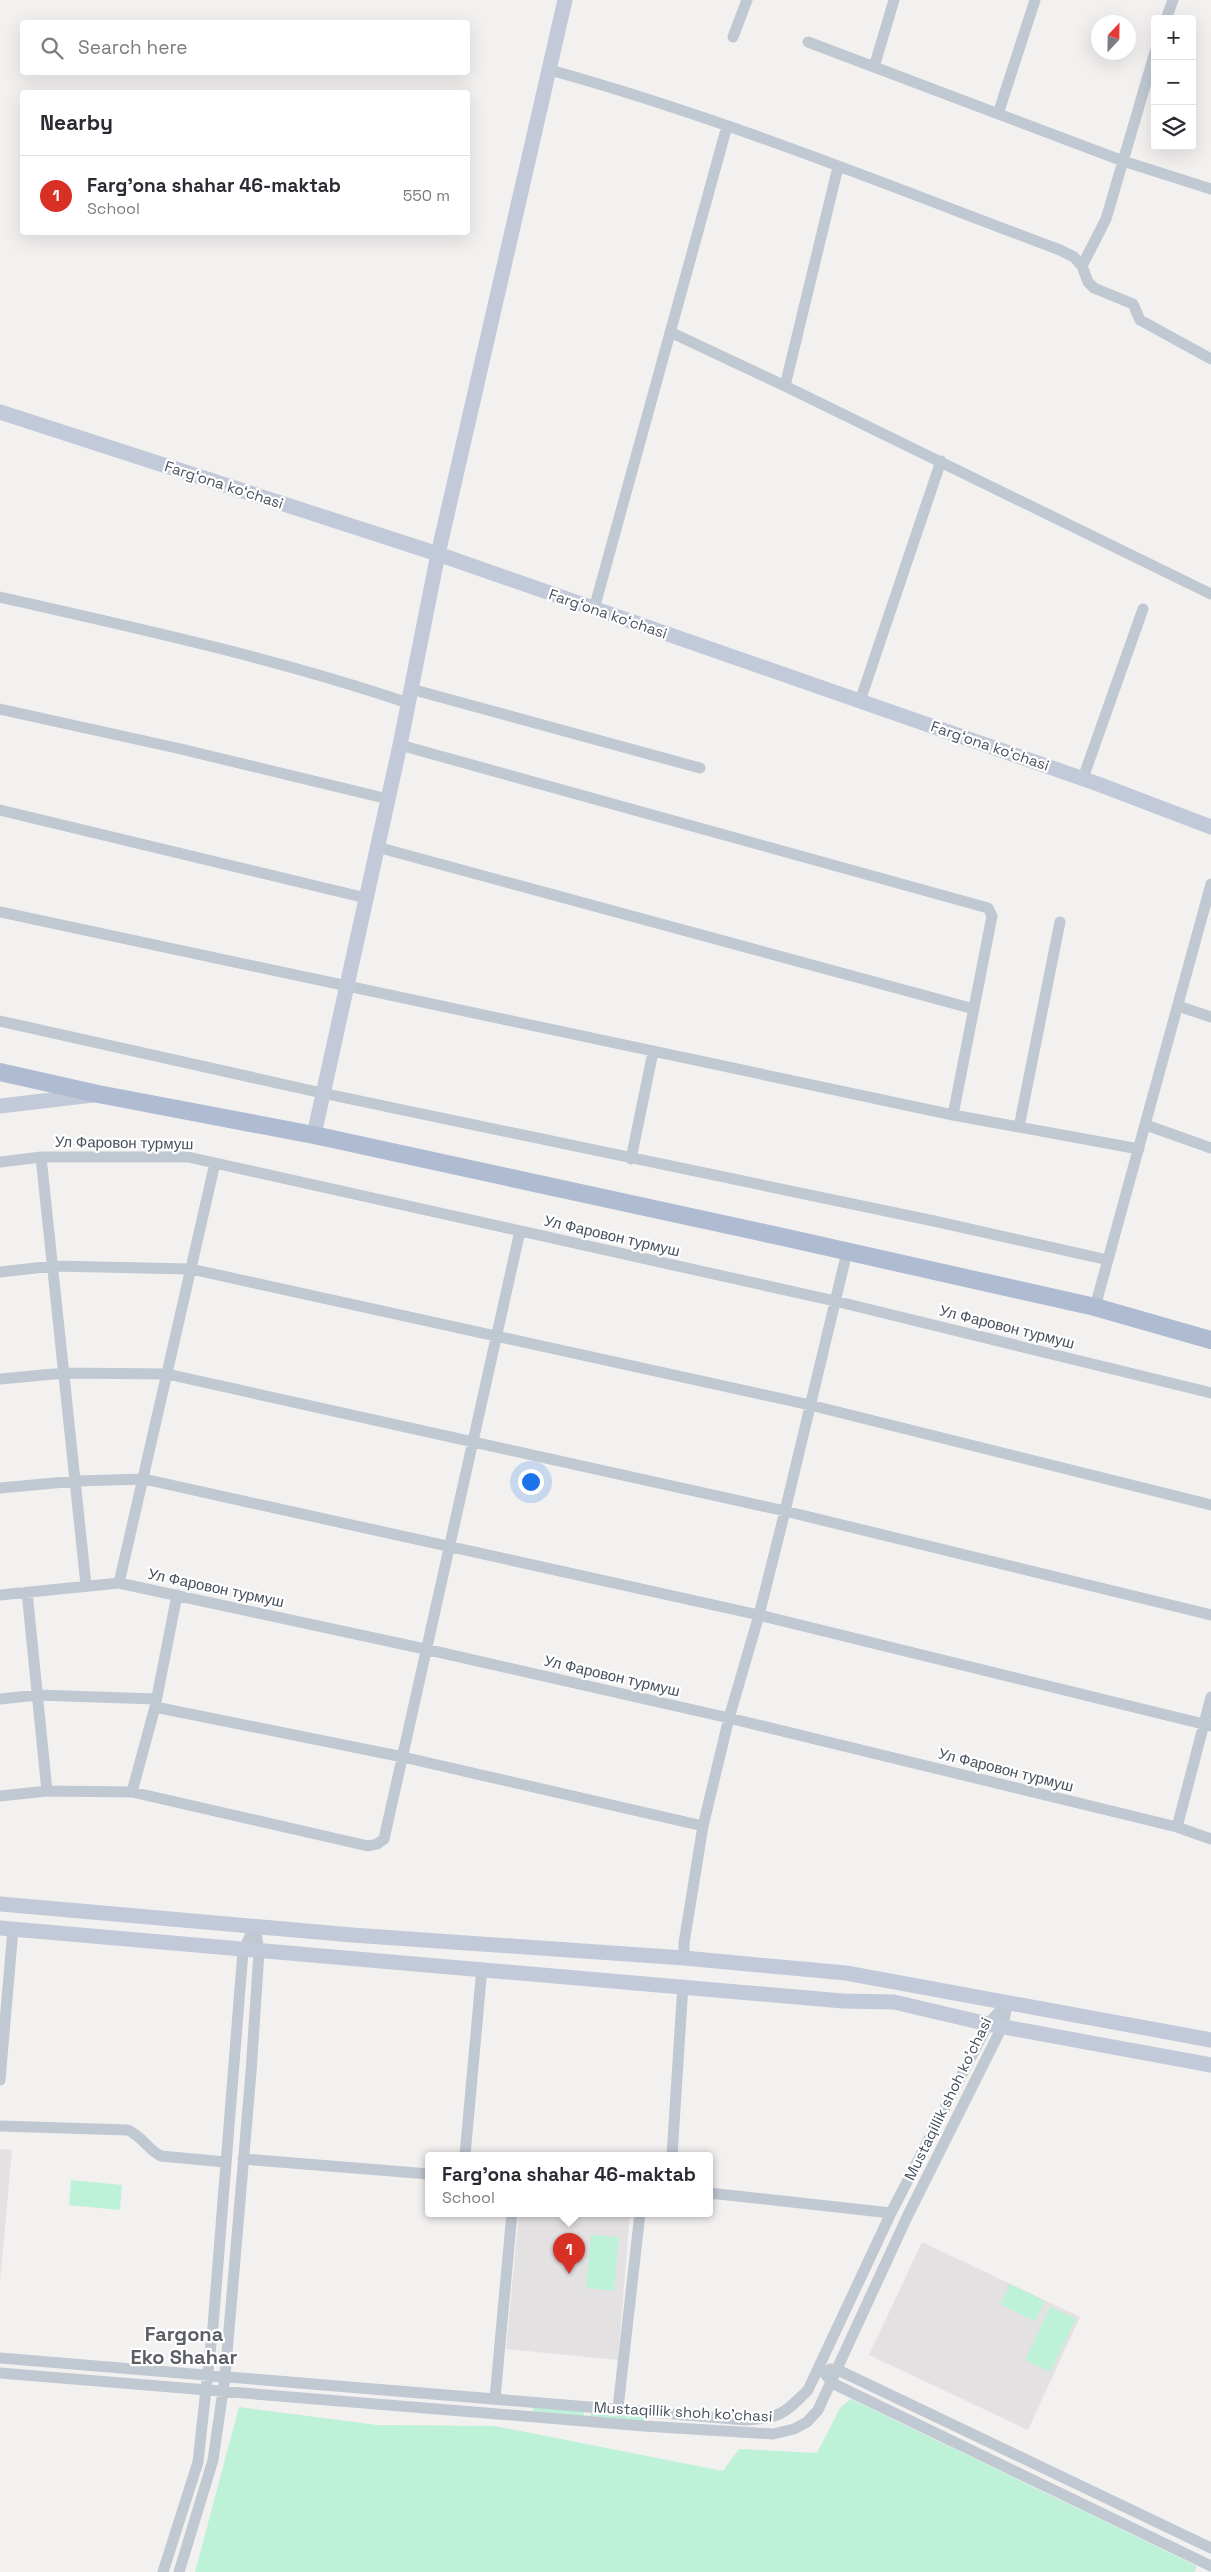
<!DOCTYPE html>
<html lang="en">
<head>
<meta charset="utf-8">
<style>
  :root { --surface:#fff; --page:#f2f2f3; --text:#2b2b33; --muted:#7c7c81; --line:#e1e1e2; --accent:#d93025 }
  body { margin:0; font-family:"Space Grotesk",sans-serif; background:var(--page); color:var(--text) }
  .controls { position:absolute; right:15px; top:15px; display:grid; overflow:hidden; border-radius:5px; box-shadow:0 5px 20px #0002 }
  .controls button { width:45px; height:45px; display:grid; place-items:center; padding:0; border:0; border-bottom:1px solid var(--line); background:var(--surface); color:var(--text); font:25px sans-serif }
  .compass { position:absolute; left:1091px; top:15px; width:45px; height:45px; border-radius:50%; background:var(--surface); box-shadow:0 5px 20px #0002; rotate:22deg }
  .you { position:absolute; left:530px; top:1481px; width:18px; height:18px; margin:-12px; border:4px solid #fff; border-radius:50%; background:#1a73e8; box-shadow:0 0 0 8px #1a73e833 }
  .badge { display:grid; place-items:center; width:32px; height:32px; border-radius:50%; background:var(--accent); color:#fff; font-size:16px; font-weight:700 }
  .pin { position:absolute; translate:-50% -41px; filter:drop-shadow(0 1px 2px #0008) }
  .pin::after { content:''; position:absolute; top:26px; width:18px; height:15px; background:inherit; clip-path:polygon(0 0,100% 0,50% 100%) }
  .popup { position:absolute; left:425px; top:2152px; width:288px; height:65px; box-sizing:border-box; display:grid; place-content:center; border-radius:5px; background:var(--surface); filter:drop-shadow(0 1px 4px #0005); font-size:16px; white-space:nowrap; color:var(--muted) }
  .popup b { font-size:19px; color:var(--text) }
  .popup::after { content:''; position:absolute; left:50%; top:100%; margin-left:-10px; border:10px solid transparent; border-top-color:var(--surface) }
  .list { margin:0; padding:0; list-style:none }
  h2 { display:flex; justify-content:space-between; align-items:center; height:65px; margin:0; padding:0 20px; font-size:21px }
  h2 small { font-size:16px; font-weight:400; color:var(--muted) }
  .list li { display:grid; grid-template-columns:32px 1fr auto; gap:15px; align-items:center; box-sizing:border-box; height:80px; padding:0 20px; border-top:1px solid var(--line) }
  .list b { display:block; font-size:19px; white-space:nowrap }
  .list p { margin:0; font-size:16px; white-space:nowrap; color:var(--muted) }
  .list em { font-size:16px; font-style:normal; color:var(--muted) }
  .icon { flex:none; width:28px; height:28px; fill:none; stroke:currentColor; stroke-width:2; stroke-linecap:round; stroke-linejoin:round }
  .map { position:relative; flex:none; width:1211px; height:2572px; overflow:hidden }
  .search { position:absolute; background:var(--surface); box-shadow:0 5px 20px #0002; left:20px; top:20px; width:450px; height:55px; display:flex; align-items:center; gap:12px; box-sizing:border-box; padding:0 18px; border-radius:5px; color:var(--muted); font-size:19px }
  .panel { position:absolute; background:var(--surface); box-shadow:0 5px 20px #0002; left:20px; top:90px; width:450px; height:145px; border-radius:5px }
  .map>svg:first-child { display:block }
</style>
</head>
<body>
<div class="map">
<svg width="1211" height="2572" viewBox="0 0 1211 2572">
  <rect width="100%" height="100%" fill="#f3f0f0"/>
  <path fill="#e4e1e2" d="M 0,2149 L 12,2150 L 0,2283 Z
    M 519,2213 L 630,2213 L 618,2360 L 506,2349 Z
    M 922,2242 L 1080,2317 L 1028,2430 L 869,2355 Z"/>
  <path fill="#bdf1d8" d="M 71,2180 L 122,2185 L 120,2210 L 69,2205 Z
    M 591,2235 L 619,2237 L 614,2291 L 586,2288 Z
    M 1010,2284 L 1045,2301 L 1035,2321 L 1000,2304 Z
    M 1050,2307 L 1076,2319 L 1050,2372 L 1025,2360 Z
    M 851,2399 L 1197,2566 L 1194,2572 L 195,2572 L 239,2407 L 377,2425 L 495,2426 L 723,2471 L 739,2449 L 817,2453 L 840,2408 Z
    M 533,2407 L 584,2412 L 584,2416 L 533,2411 Z
    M 591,2412 L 646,2417 L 645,2421 L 590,2416 Z"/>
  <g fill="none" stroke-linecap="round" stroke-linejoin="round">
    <path stroke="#c0c8d2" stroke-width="11" d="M 1166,19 L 1173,0
      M 733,37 L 747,0
      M 808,42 L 1123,161 L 1211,189
      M 874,67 L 894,0
      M 550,70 C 724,118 892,187 1060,250 L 1074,257 L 1082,266 L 1088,282 L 1094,288 L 1133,304 L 1140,320 L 1211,359
      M 998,114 L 1035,0
      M 1082,266 L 1106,219 L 1155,52
      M 670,332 L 785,386 L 1211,594
      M 785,386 L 838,167
      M 0,597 C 137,628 275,658 408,703
      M 594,609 L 727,126
      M 411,689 L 700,768
      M 860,701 L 941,461
      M 0,709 L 181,749 L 388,799
      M 400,745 L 988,908 L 992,916 L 953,1115
      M 1083,778 L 1143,609
      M 0,810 L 366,898
      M 377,847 L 974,1009
      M 0,912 L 953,1115 L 1139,1149
      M 1178,1006 L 1211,1017
      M 0,1021 L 322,1093 L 934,1221 L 1108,1260
      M 1146,1125 L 1211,1148
      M 1019,1127 L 1060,922
      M 41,1157 L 86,1585
      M 631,1159 L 653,1052
      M 0,1162 L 41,1157 L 188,1157 L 835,1301 L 1211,1393
      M 0,1272 L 53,1266 L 191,1269 L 810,1405 L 1211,1505
      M 1095,1307 L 1211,884
      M 0,1379 L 64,1373 L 167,1374 L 785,1511 L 1211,1615
      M 0,1488 L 76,1481 L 144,1479 L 759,1615 L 1211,1726
      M 119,1583 L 215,1163
      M 27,1592 L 47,1791
      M 0,1595 L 119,1583 L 425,1649 L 729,1718 L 1177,1827 L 1211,1839
      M 0,1699 L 37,1695 L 156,1699
      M 155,1707 L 403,1757 L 703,1826
      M 132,1792 L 155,1707 L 177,1595
      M 0,1796 L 47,1791 L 132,1792 L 368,1846 L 377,1844 L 384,1839 L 520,1231
      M 1177,1827 L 1211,1697
      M 684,1958 L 684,1943 L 703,1826 L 729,1718 L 759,1615 L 785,1511 L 847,1252
      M 0,2080 L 13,1929
      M 0,2126 L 128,2130 C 142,2136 148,2150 161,2156 L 225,2162
      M 465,2155 L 482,1968
      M 672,2155 L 683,1985
      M 243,2159 L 429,2174
      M 709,2193 L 891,2213
      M 0,2358 L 746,2420 C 780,2418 784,2414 808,2390 L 891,2213 L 988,2024 L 1007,2003
      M 820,2367 L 832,2383 L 1211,2566
      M 830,2369 L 838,2370 L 1211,2548
      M 0,2373 L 644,2426 L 773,2434 L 794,2429 L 807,2422 L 818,2410 L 907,2217 L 1003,2025 L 1008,2001
      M 495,2398 L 512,2213
      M 618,2408 L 640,2213
      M 163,2572 L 198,2462 L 213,2326 L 243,1951 L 255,1926 L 259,1952 L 251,2072 L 225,2377 L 213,2460 L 179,2572"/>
    <path stroke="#c2cad9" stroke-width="15" d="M 0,412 L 438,554 L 1098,784 L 1211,827
      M 0,1106 L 93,1095
      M 314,1135 L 400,745 L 438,554 L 565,0
      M 0,1904 L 352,1935 L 684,1958 L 846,1973 L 1211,2040
      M 0,1928 L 843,2001 L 894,2002 L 988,2024 L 1211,2065"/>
    <path stroke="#afbbd0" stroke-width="18" d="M 0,1072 L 98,1094 L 314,1135 L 783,1237 L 1095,1307 L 1211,1340"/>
  </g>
  <g text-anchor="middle" stroke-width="4.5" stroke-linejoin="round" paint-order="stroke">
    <g font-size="15" fill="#47505e" stroke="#fff">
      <text transform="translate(224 485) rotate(18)" y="5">Fargʻona koʻchasi</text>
      <text transform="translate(608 614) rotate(19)" y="5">Fargʻona koʻchasi</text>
      <text transform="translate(990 746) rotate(19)" y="5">Fargʻona koʻchasi</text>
      <text transform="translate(124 1143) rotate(1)" y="5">Ул Фаровон турмуш</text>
      <text transform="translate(612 1236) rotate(13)" y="5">Ул Фаровон турмуш</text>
      <text transform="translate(1007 1327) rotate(14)" y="5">Ул Фаровон турмуш</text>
      <text transform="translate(216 1588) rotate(12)" y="5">Ул Фаровон турмуш</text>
      <text transform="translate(612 1676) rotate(13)" y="5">Ул Фаровон турмуш</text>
      <text transform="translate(1006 1770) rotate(14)" y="5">Ул Фаровон турмуш</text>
      <text transform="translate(948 2099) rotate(-64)" y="5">Mustaqillik shoh ko'chasi</text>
      <text transform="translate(683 2412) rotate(3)" y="5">Mustaqillik shoh ko'chasi</text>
    </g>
    <g font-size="20" font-weight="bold" fill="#5c5f65" stroke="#fff">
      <text x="184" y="2341">Fargona<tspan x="184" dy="23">Eko Shahar</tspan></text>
    </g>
  </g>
</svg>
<div class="controls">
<button>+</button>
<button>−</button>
<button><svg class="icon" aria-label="layers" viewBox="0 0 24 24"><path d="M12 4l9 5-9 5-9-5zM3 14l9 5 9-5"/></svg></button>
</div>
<svg class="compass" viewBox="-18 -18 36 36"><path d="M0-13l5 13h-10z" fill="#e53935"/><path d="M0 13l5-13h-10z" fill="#7c7c81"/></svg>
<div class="you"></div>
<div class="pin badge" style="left:569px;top:2274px">1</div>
<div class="popup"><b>Farg'ona shahar 46-maktab</b>School</div>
<div class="search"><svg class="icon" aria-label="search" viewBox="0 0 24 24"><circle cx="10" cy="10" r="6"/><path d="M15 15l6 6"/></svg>Search here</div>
<section class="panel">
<h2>Nearby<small></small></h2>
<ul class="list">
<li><span class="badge">1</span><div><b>Farg'ona shahar 46-maktab</b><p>School</p></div><em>550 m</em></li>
</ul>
</section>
</div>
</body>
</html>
